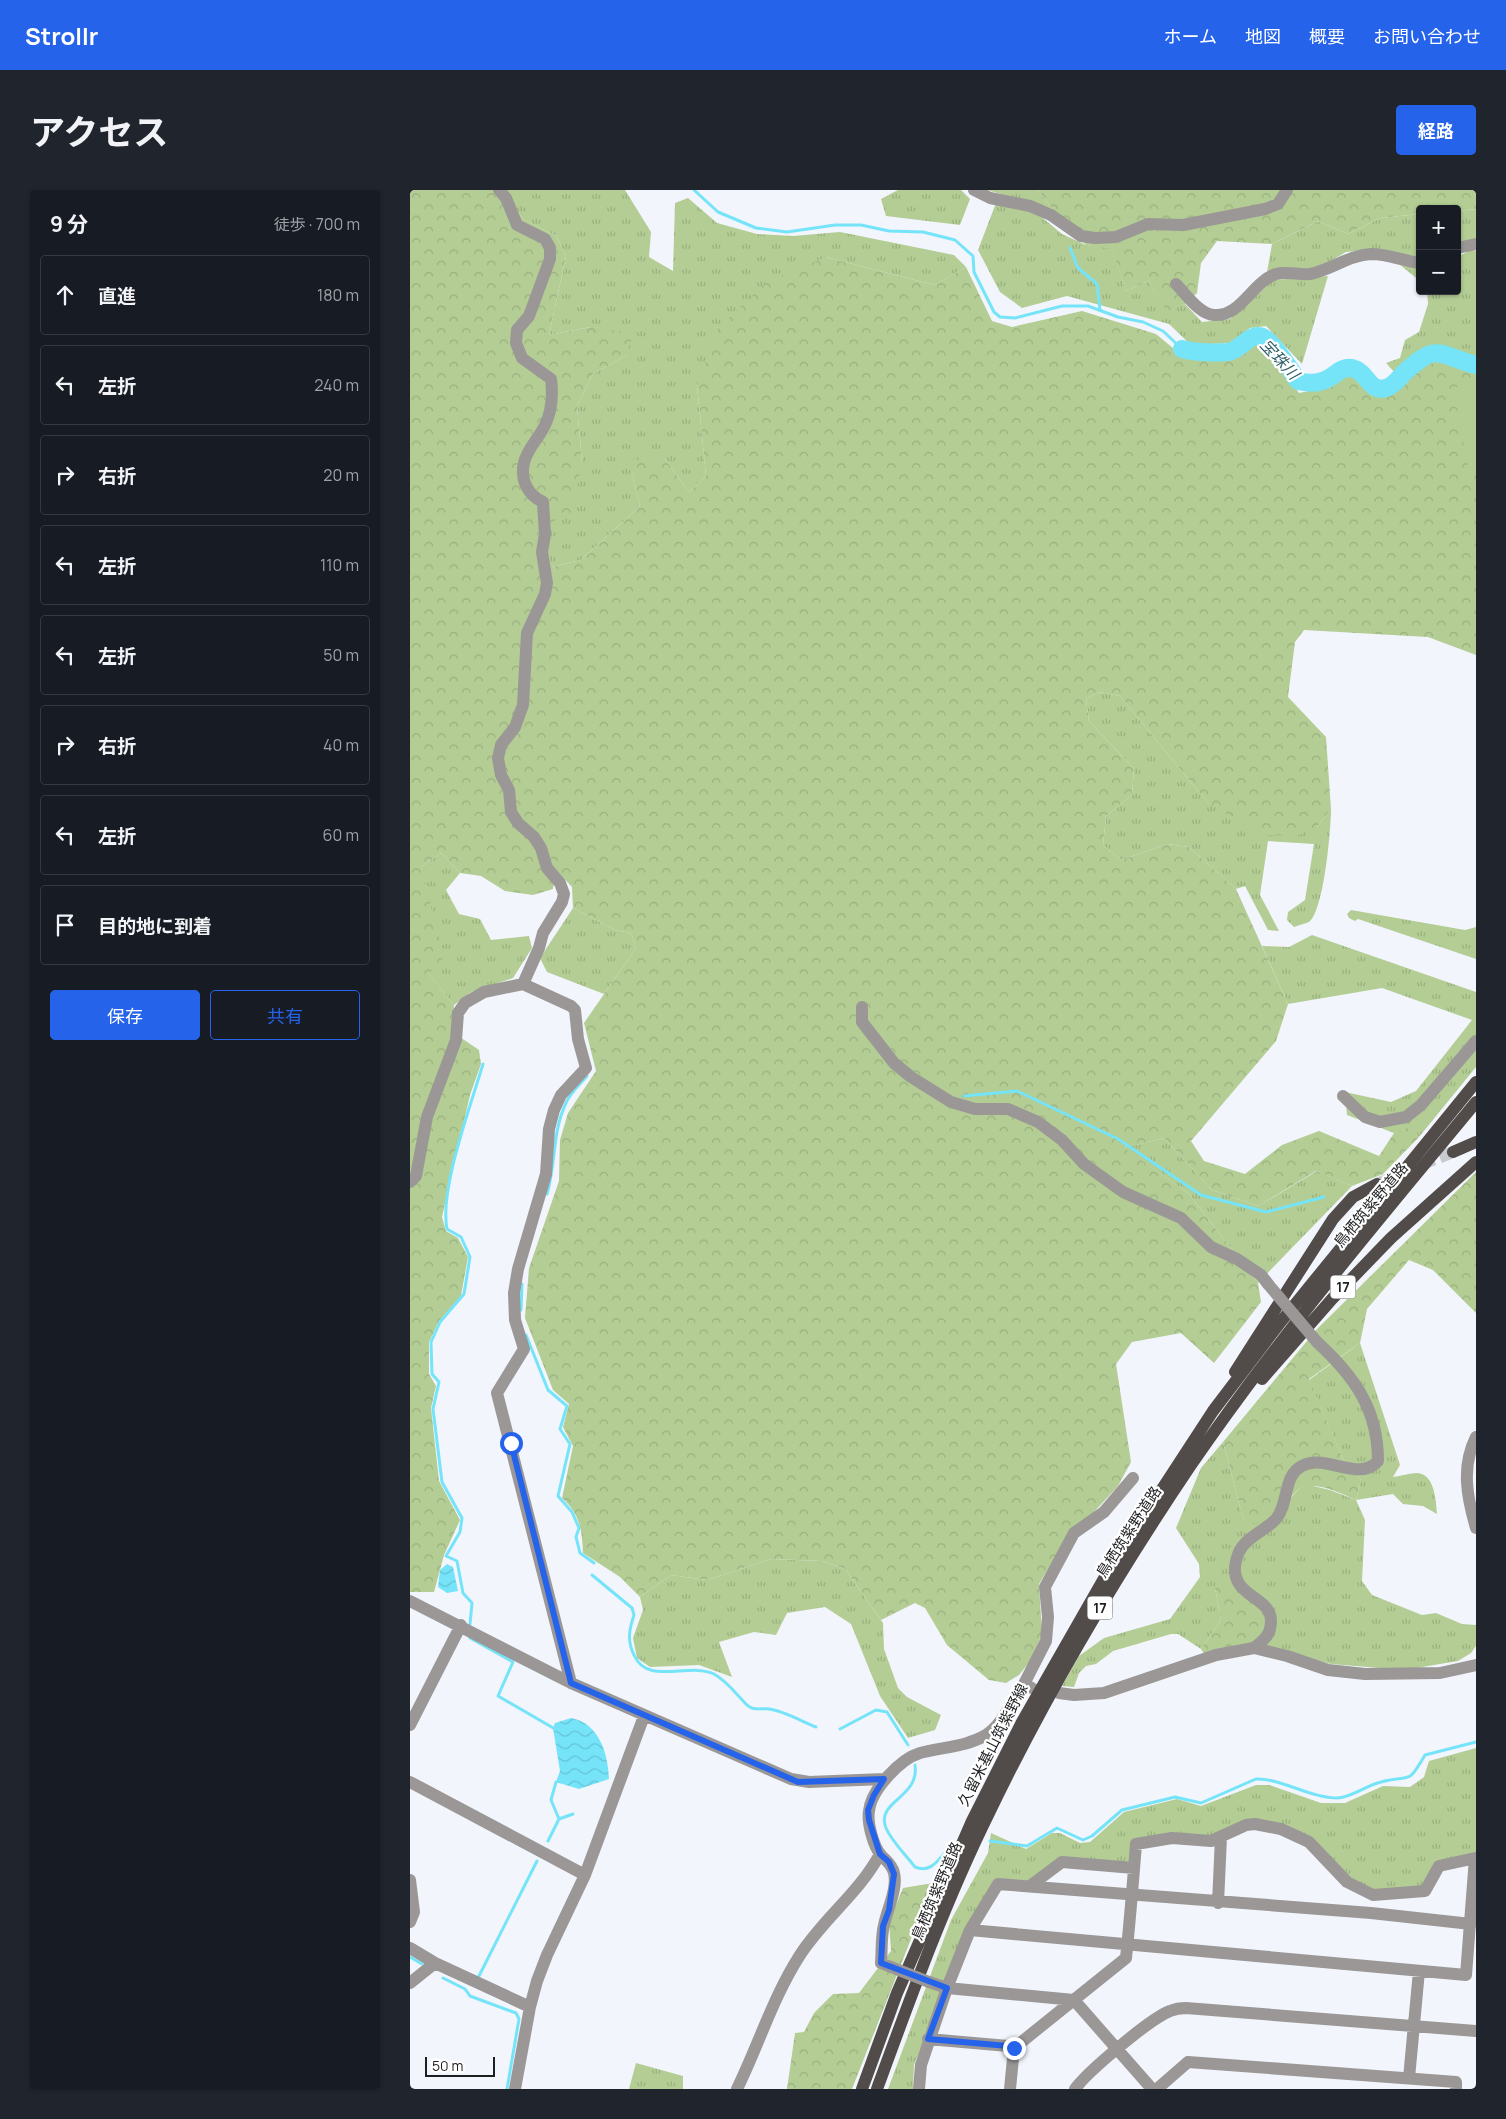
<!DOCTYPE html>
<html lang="ja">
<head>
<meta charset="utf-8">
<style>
  :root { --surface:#171b24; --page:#20242c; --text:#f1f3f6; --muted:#9ea1a6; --line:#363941; --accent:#2563eb }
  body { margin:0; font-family:Manrope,"Noto Sans JP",sans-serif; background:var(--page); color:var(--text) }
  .controls { position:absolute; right:15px; top:15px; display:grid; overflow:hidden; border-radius:5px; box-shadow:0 1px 4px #0004 }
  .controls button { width:45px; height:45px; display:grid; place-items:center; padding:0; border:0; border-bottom:1px solid var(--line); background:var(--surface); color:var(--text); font:25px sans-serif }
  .scale { position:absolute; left:15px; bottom:12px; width:70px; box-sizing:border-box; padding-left:5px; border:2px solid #1e1f21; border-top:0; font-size:14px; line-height:18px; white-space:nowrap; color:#1e1f21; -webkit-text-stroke:4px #fff; paint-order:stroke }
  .stop { position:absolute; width:15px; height:15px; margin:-11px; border:4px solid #2563eb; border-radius:50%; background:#fff }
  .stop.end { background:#2563eb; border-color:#fff; box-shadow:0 1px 5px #0008 }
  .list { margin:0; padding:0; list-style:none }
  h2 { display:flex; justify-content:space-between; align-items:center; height:65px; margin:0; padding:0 20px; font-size:21px }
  h2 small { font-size:16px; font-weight:400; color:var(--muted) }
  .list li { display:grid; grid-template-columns:32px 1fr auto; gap:15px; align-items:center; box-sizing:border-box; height:80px; margin:0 10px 10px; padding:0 10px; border:1px solid var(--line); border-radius:5px }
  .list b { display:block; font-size:19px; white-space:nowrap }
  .list em { font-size:16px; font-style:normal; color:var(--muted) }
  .actions { display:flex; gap:10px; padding:15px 20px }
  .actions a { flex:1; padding:11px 0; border:1px solid var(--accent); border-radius:5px; text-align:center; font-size:18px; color:var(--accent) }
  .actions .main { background:var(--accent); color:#fff }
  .icon { flex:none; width:28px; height:28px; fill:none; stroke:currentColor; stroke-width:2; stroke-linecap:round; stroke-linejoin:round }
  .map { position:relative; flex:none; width:1066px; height:1899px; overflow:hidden; border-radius:5px }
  header { display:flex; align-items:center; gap:30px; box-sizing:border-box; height:70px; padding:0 25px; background:var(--accent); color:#fff }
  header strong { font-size:24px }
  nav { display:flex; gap:28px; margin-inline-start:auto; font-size:18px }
  .intro { display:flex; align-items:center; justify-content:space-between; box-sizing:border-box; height:120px; padding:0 30px }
  h1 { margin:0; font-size:35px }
  .button { padding:12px 22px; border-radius:5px; background:var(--accent); color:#fff; font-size:18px; font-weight:700 }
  main { display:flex; gap:30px; padding:0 30px }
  aside { flex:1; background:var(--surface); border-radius:5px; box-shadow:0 1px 4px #0004 }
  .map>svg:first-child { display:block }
</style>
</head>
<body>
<header>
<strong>Strollr</strong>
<nav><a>ホーム</a><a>地図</a><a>概要</a><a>お問い合わせ</a></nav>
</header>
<div class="intro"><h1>アクセス</h1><a class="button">経路</a></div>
<main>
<aside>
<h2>9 分<small>徒歩 · 700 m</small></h2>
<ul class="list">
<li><svg class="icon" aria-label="ahead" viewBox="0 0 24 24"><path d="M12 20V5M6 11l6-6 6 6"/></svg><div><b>直進</b></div><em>180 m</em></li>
<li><svg class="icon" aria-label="left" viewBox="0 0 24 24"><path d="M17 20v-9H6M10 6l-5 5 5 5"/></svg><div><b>左折</b></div><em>240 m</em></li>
<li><svg class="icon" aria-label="right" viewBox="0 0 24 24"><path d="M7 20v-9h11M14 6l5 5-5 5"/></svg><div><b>右折</b></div><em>20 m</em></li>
<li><svg class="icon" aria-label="left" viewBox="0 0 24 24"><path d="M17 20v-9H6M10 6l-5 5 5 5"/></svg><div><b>左折</b></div><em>110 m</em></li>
<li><svg class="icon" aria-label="left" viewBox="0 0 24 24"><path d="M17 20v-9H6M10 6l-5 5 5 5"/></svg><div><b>左折</b></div><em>50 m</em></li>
<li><svg class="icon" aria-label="right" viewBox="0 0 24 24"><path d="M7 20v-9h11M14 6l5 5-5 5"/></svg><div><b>右折</b></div><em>40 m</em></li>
<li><svg class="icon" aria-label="left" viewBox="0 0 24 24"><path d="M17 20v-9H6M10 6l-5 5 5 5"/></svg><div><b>左折</b></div><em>60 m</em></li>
<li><svg class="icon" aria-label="arrive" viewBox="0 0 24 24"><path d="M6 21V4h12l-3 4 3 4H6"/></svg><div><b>目的地に到着</b></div></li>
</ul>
<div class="actions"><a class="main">保存</a><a>共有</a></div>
</aside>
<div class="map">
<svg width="1066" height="1899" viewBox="0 0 1066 1899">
  <defs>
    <pattern id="grass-tufts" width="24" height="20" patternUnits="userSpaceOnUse" patternTransform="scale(1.25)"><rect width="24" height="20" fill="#b3cd94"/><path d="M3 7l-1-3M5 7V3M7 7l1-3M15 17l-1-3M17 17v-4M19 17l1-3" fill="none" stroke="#9ab07f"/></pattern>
    <pattern id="forest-crowns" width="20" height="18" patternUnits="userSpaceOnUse" patternTransform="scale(1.25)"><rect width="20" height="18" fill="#b3cd94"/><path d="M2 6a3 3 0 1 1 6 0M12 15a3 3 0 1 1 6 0" fill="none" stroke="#9ab07f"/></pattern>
    <pattern id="water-waves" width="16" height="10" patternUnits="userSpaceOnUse" patternTransform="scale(1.25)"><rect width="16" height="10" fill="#75e4f9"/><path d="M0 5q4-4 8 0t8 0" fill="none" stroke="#65c3d5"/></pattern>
  </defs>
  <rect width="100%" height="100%" fill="#f2f5fc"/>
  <path fill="url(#grass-tufts)" d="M 93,0 L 215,0 L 241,42 L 239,67 L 263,81 L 265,13 L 278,8 L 307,33 L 347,44 L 383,46 L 430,42 L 544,65 L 556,77 L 524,95 L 416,67 L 287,196 L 296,286 L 279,302 L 255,269 L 222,284 L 230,316 L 171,370 L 129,380 L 132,336 L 172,272 L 167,216 L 183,184 L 217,165 L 181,137 L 139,145 L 156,66 L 146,46 L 113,29 Z
    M 488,0 L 551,0 L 560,9 L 550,35 L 476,26 L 471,9 Z
    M 577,0 L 628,0 L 642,19 Z
    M 586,13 L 628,24 L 652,44 L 676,55 L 702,58 L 716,101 L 738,91 L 757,120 L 775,114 L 792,132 L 820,129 L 863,90 L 918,86 L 892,174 L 856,136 L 840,138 L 821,153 L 781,155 L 759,134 L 657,106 L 612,118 L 590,102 L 568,60 Z
    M 1066,19 L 1066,51 L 1047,54 L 1047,21 Z
    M 1010,24 L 1010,68 L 967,59 L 936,62 L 907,79 L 857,82 L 862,54 L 908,31 L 938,44 L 970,28 Z
    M 1059,61 L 1066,61 L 1066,170 L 1029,158 L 1010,164 L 986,184 L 976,173 L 990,168 L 995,150 L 1009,142 L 1018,114 L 1017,101 L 1047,101 L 1047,67 Z
    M 990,75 L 1010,77 L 1010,91 Z
    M 689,502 L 710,506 L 798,613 L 907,637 L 921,619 C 921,639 914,721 899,732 C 895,734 888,735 884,737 L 877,730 L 878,722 L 895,710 L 904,654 L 858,651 L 850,705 L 869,741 L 858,740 L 835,696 L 826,699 L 779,657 L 757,654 L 711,670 L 693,655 L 696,626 L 722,605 L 724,579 L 679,531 L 676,509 Z
    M 31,663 L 50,683 L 36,700 L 49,724 L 70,729 L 81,750 L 119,746 L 122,758 L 103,788 L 61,802 L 44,815 L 19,784 L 11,677 Z
    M 163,718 L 205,740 L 221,743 L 226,758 L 194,804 L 137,782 L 130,768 Z
    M 941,720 L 1055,740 L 1066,737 L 1066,769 L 948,729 L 945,731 L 939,728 L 937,724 Z
    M 902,745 L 1066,802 L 1066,877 L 1009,947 L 1000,938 L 984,943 L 937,925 L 935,902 L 981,912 L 1006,901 L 1062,830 L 972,798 L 878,814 L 852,756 L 879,757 Z
    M 754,948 L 802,1000 L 848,1016 L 907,981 L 942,996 L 848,1093 L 778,1003 L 713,958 Z
    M 950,1153 L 990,1275 L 983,1287 C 991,1286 1000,1283 1007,1283 C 1025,1284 1026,1311 1027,1324 L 1013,1316 L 993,1314 L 983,1304 L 946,1310 L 955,1330 L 952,1391 L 962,1405 L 1012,1425 L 1026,1423 L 1052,1434 L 1066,1435 L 1066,1456 L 1061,1463 L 1048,1471 L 994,1480 L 921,1474 L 843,1454 L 805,1398 L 811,1430 L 791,1459 L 768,1444 L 761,1444 L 703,1461 L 686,1474 L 676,1476 L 669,1483 L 664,1497 L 652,1496 L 669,1466 L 694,1448 L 760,1429 L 790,1387 L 789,1374 L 766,1338 L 791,1278 L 813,1252 L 834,1332 L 869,1320 L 891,1297 L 899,1295 L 920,1300 L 946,1310 L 951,1290 L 933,1269 L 899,1190 Z
    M 361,1369 L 412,1371 L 435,1379 L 473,1433 L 474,1459 L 488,1498 L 497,1507 L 531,1525 L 525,1540 L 498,1548 L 470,1506 L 441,1434 L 415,1417 L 377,1423 L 366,1445 L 344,1442 L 309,1452 L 322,1487 L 289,1475 L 240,1477 L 227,1468 L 223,1448 L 233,1420 L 230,1407 L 261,1385 L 297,1390 Z
    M 1066,1558 L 1066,1662 L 1024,1674 L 1012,1697 L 961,1700 L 939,1690 L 901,1650 L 840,1631 L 801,1649 L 723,1652 L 721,1677 L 651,1669 L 619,1693 L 587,1689 L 558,1739 L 504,1875 L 503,1899 L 478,1899 L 541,1730 L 578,1663 L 581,1643 L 616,1659 L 642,1643 L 650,1643 L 670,1653 L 680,1652 L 714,1622 L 767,1609 L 791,1616 L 846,1595 L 859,1595 L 911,1613 L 935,1613 L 973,1596 L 1000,1597 L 1014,1587 L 1019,1571 Z
    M 226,1873 L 273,1886 L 273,1899 L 219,1899 Z"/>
  <path fill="url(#forest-crowns)" d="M 0,0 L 93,0 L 113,29 L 146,46 L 156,66 L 139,145 L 181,137 L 223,143 L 217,165 L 183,184 L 167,216 L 172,272 L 162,323 L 132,336 L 129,380 L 171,370 L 230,316 L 222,284 L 230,266 L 255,269 L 279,302 L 296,286 L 287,196 L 308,139 L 356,92 L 416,67 L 524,95 L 556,77 L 582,131 L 602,137 L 672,121 L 746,144 L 775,168 L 828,167 L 841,154 L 856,155 L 889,203 L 914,198 L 933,184 L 947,185 L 963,206 L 982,202 L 1007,176 L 1030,165 L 1066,180 L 1066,465 L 1018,447 L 894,440 L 885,452 L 878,507 L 916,547 L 921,619 L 907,637 L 886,646 L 852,645 L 798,613 L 710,506 L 689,502 L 676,509 L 679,531 L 724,579 L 722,605 L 696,626 L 693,655 L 711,670 L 757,654 L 779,657 L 826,699 L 878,814 L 866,851 L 781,951 L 794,971 L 835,984 L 872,955 L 909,941 L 969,966 L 984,943 L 1000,937 L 1009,947 L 973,984 L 942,996 L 906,981 L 848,1016 L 802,1000 L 754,948 L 714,958 L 778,1003 L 848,1093 L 851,1112 L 804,1173 L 771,1143 L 722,1152 L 706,1174 L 721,1272 L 708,1296 L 684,1322 L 659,1344 L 629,1394 L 632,1444 L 621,1470 L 609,1485 L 596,1493 L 579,1490 L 537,1455 L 515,1418 L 505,1413 L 471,1430 L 435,1379 L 412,1371 L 361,1369 L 297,1390 L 261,1385 L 230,1407 L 210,1387 L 173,1363 C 172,1340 170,1324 152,1308 L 163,1256 L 153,1237 L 159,1214 L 143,1200 L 115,1128 L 119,1078 L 149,991 L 150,950 L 158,923 L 186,881 L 174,833 L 226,758 L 221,743 L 205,740 L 163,718 L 162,697 L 146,680 L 143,699 L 123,705 L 95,701 L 71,686 L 50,683 L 31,663 L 11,677 L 34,767 L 19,784 L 44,815 L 41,841 L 69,860 L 71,874 L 60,905 L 32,1027 L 36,1041 L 48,1048 L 58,1067 L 51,1106 L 29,1131 L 19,1152 L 19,1184 L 26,1196 L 21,1218 L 29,1291 L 50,1330 L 34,1365 L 24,1402 L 0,1402 Z
    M 628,0 L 1066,0 L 1066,19 L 1047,21 L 1047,19 L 1010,19 L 1010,24 L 970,28 L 938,44 L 908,31 L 862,54 L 807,51 L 791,73 L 787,103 L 775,114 L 757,121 L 738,91 L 716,101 L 702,59 L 676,55 L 642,19 Z
    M 1066,982 L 1066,1123 L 1023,1080 L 999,1070 L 957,1119 L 950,1153 L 899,1189 L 933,1269 L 951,1290 L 946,1310 C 930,1303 909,1292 891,1297 L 853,1334 L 834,1332 L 813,1252 L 907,1139 Z
    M 824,1393 L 853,1419 L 857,1438 L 843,1454 L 795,1465 L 791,1459 L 811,1430 L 805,1398 Z
    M 523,1693 L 442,1899 L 377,1899 L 385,1843 L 394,1842 L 404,1823 L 423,1804 L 449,1803 L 481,1761 L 479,1732 L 493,1698 Z"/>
  <path fill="#b3cd94" d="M 1066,191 L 1066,283 L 1058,277 L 1044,200 L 1050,194 Z"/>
  <path fill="url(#water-waves)" d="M 37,1374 L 43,1377 L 48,1401 L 37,1403 L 28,1397 L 30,1380 Z
    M 161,1528 C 189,1533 198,1563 199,1589 L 169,1599 L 146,1592 L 150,1581 L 143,1538 L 145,1533 Z"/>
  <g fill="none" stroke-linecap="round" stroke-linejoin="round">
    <path stroke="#75e4f9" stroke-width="3" d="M 284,0 L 308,22 L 346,38 L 377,42 L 425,35 L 451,35 L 479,41 L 513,42 L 545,50 L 563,66 L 564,82 L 584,122 L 590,127 L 605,128 L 652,116 L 678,116 L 708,127 L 733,132 L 753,141 L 772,159
      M 660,58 L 668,78 L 687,94 L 690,120
      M 554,906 L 607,901 L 708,949 L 791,1005 L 856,1022 L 914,1007
      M 137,1004 C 146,974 142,942 156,913 C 160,903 170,894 177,886
      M 111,1120 L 112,1094
      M 116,1145 L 138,1200 L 157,1216 L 150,1239 L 160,1254 L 148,1306 L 162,1322 L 169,1338 L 166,1347 L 170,1363 L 184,1373
      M 182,1385 L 222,1418 L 224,1425 C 219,1440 217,1451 224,1465 C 237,1496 279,1472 304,1484 C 317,1491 327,1505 337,1515 C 343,1521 351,1518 359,1519 C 374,1521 391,1531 406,1537
      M 60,1434 L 62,1413 L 53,1403 L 47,1371 L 36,1366 L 50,1342 L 52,1328 L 32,1292 L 23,1219 L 29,1192 L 22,1184 L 21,1152 L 30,1132 L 54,1104 L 60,1067 L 51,1047 L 37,1039 C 29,1000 61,915 73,874
      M 60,1448 L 103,1472 L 88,1506 L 145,1539
      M 430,1539 L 466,1520 L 477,1522 L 498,1555
      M 505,1575 C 510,1608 465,1611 476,1638 C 482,1652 496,1665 505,1677 C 522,1684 529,1668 540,1657
      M 149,1629 L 141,1610 L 146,1592 L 150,1590
      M 138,1651 L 149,1629 L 163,1624
      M 580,1651 L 617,1656 L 647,1638 L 673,1650 L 682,1646 L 712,1620 L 765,1607 L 791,1613 L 846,1589 C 870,1588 900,1608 928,1608 C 943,1607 957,1595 971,1592 C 1001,1583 996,1598 1015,1565 L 1066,1552
      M 0,1767 L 12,1774
      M 69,1786 L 127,1671
      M 33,1788 L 55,1799 L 60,1806 L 106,1823 L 109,1829 L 97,1899"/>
    <path stroke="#75e4f9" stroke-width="18" d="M 772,159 C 787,163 803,163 818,162 C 833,160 842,136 858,151 C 870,162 879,178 888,191 C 898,193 906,194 915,190 C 924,187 931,176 942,178 C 958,182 959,203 976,198 C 983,196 989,188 994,183 C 1028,151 1027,165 1066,175"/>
    <path stroke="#c8cad0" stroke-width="12" stroke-dasharray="12 6" stroke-linecap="butt" d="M 1013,974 L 1043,962
      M 967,994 L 994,982"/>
    <path stroke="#9a9796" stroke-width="12" d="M 89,0 L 96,8 L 107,35 L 135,49 L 140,58 L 140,69 L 119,126 L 107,140 L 106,153 L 112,168 L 141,189 C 143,205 142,221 135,235 C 130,247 116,260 114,273 C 110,290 118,305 133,312 L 135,344 L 132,362 L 137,393 L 135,404 L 117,443 L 113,515 L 105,537 L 91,555 L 88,568 L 91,585 L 99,600 L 101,622 L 108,633 L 124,647 L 131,658 L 137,678 L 150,693 L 154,704 L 152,712 L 133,743 L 129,758 L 113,794
      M 564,0 L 580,8 L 620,16 L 641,25 L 671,46 L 685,48 L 706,47 L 738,34 L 773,35 L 855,19 L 868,14 L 877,0
      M 1047,58 L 1066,54
      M 766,94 C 776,104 789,124 804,125 C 831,127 842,92 866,84 C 876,81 889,85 900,84 C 921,80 939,65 961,64 C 978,64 993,71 1010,73
      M 452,817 L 452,832 L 484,873 L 501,887 L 541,912 L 565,919 L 598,919 L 628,932 L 652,950 L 674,974 L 713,1002 L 771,1028 L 801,1057 L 827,1069 L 851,1085 L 858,1094
      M 933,906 L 955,927 L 970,932 L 996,927 L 1011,915 L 1066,851
      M 0,992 L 6,986 L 17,927 L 46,850 L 48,823 L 55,813 L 74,802 L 113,794 L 161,816 L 165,820 L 168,849 L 176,878 L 151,905 L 144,920 L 139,939 L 136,984 L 108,1079 L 104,1103 L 105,1130 L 114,1159 L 87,1203 L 161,1493
      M 1066,1247 C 1051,1277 1057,1307 1066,1338
      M 0,1411 L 161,1493 L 381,1589 L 399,1592 L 474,1589
      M 844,1458 C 854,1450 861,1445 861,1431 C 861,1411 836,1408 828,1392 C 823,1383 825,1371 829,1362 C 836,1347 855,1341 866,1329 C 879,1314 873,1285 892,1276 C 916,1263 949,1293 968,1271 C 968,1219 944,1186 907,1152
      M 614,1494 L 636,1451 L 638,1427 L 635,1397 L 664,1343 L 694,1322 L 723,1288
      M 649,1503 L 664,1505 L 694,1503 L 806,1465 L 844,1458 L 877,1466 L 918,1480 L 955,1484 L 1030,1483 L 1066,1475
      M 0,1535 L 51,1435
      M 0,1592 L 175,1685
      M 0,1690 L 4,1722 L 0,1732
      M 620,1696 L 652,1672 L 724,1678
      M 808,1713 L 811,1647
      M 560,1740 L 1056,1785 L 1065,1668 L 1029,1676 L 1015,1701 L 963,1705 L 937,1692 L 899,1652 L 871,1639 L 845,1634 L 836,1635 L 801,1651 L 762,1648 L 726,1654 C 723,1692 720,1730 716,1768 L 604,1858 L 600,1899
      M 0,1758 L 25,1773 L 120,1817
      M 481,1777 L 471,1773 C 472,1761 471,1746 474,1735 C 477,1720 488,1698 484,1683 C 482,1674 476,1671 471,1665 C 463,1656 457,1632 459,1621 C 461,1600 490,1569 510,1563 C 532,1557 556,1557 576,1545 C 594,1533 601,1511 614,1494 L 622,1498
      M 519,1792 L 537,1798 L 664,1810 L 742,1899
      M 0,1793 L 25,1773
      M 518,1849 L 598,1856 L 604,1858
      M 999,1888 L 1009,1781
      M 105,1899 L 120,1817 L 127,1791 L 137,1765 L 175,1685 L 234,1526
      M 327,1899 C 349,1854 363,1807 390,1765 C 414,1728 449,1703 470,1664
      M 509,1899 L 511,1875 L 537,1798 L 560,1740 L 588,1694 L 961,1723 L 1061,1734
      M 665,1899 C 677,1882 741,1828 760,1821 C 765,1819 771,1818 776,1818 L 1066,1841
      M 747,1899 L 778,1872 L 1046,1892 L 1046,1899"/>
    <path stroke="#514b49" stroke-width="12" d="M 1043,962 L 1066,952
      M 825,1182 L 923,1029 L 943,1007 L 967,994
      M 852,1189 L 922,1109 L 981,1048 L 1066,972
      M 452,1899 L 487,1803 L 562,1631 L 612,1532 L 696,1385 L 803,1221 L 869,1134 L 1066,892
      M 467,1899 C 501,1806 535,1712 579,1623 C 637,1503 706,1386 781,1275 C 868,1148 968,1031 1066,912"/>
    <path stroke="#9a9796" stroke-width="12" d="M 858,1094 L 907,1152
      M 481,1777 L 519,1792"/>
  </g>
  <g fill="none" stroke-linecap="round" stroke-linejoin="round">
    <path stroke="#2563eb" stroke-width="6" d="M 101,1253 L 161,1493 L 388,1592 L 474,1589 L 464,1605 L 458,1620 L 459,1630 L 470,1664 L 479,1672 L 484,1684 L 479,1720 L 473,1736 L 471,1773 L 537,1798 L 518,1849 L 598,1856 L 604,1858"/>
  </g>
  <g text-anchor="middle" stroke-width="4.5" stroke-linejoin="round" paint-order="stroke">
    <g fill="#fff" stroke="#626264" stroke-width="1">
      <rect x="920.5" y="1085.5" width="25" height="23" rx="4"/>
      <rect x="677.5" y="1406.5" width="25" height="23" rx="4"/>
    </g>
    <g font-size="14" font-weight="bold" fill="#1e1f21">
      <text x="933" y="1102">17</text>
      <text x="690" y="1423">17</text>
    </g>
    <g font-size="15" fill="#1e1f21" stroke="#fff">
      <text transform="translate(961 1015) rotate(-50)" y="5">鳥栖筑紫野道路</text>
      <text transform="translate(719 1342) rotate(-57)" y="5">鳥栖筑紫野道路</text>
      <text transform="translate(583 1555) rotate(-63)" y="5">久留米基山筑紫野線</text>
      <text transform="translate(527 1701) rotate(-67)" y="5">鳥栖筑紫野道路</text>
    </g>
    <g font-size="16" font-style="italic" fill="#2d5d66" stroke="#fff">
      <text transform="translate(870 169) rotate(47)" y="6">宝珠川</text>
    </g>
  </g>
</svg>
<div class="controls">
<button>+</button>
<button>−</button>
</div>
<div class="scale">50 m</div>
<div class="stop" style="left:101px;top:1253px"></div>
<div class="stop end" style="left:604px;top:1858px"></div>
</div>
</main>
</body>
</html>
